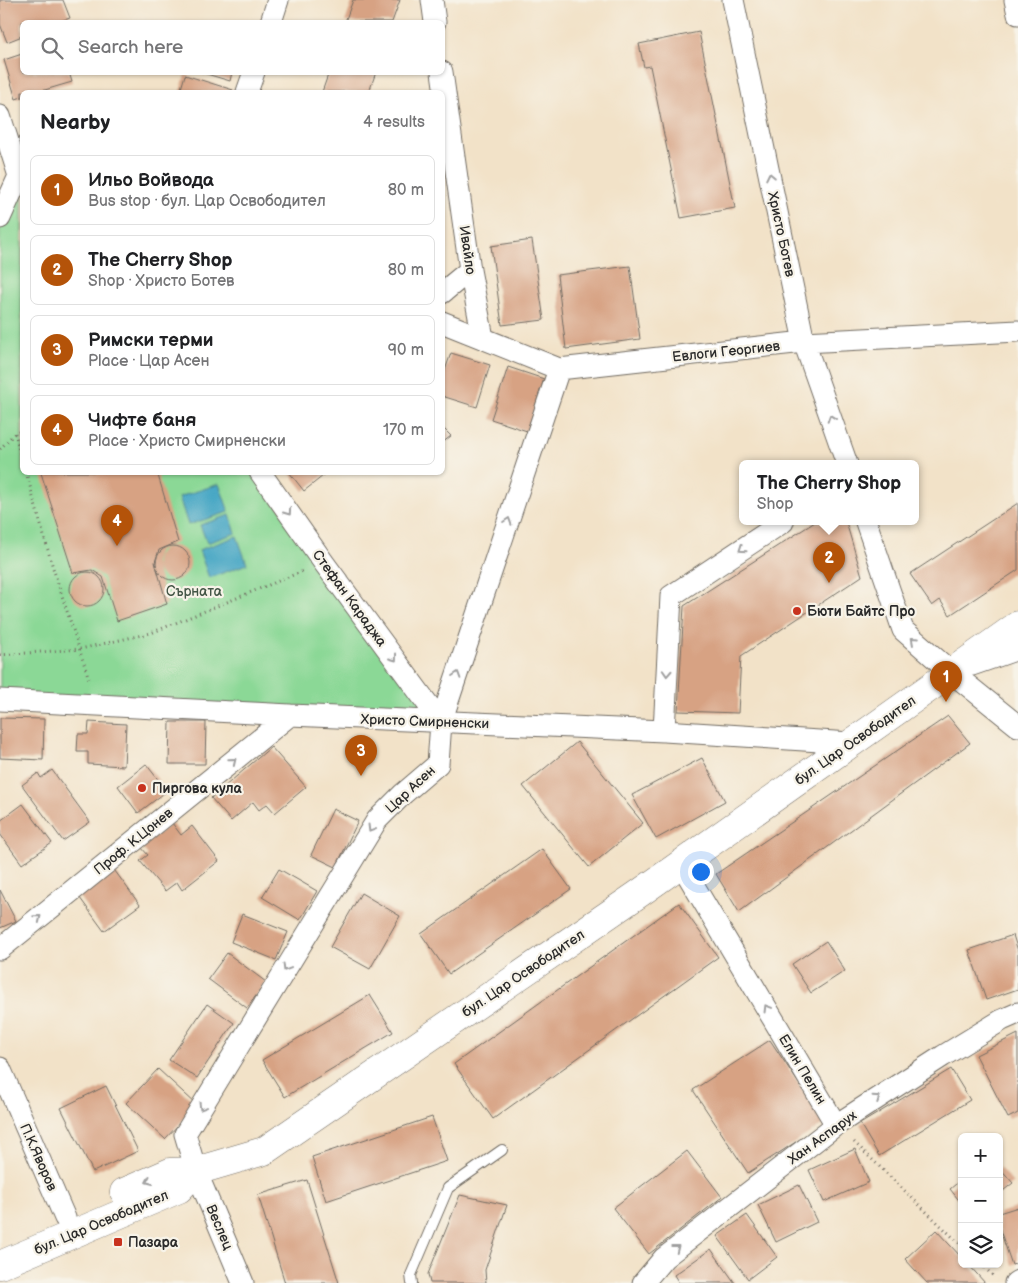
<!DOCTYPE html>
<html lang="en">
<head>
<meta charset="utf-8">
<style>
  :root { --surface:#fff; --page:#f6f6f6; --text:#202124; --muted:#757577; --line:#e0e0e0; --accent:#b45309 }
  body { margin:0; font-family:"Balsamiq Sans",sans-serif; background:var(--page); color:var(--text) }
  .controls { position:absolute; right:15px; bottom:15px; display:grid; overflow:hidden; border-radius:8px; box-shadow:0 1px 4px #0004 }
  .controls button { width:45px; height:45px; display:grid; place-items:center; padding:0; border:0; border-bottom:1px solid var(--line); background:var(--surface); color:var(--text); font:25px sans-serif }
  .you { position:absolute; left:700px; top:871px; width:18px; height:18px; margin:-12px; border:4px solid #fff; border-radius:50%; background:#1a73e8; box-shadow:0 0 0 8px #1a73e833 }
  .badge { display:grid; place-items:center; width:32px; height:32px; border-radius:50%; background:var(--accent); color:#fff; font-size:16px; font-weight:700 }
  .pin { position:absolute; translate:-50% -41px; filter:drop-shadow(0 1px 2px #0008) }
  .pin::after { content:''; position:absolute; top:26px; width:18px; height:15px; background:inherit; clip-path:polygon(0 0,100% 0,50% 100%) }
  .popup { position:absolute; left:739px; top:460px; width:180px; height:65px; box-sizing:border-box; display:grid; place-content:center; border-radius:8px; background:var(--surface); filter:drop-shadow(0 1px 4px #0005); font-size:16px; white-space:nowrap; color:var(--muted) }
  .popup b { font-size:19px; color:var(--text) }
  .popup::after { content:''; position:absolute; left:50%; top:100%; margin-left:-10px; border:10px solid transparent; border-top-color:var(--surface) }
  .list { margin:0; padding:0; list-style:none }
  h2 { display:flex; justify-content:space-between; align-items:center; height:65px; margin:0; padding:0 20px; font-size:21px }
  h2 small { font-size:16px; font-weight:400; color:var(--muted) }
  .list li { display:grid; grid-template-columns:32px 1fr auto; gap:15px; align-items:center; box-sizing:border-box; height:70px; margin:0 10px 10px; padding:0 10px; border:1px solid var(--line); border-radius:8px }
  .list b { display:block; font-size:19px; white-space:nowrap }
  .list p { margin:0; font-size:16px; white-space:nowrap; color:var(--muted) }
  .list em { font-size:16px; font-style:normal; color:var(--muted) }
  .icon { flex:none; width:28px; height:28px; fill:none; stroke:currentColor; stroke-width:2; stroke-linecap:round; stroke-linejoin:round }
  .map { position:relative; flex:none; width:1018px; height:1283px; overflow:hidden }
  .search { position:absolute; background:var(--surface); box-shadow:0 1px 4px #0004; left:20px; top:20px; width:425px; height:55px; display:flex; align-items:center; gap:12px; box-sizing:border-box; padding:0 18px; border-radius:8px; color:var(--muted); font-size:19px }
  .panel { position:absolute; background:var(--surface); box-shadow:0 1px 4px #0004; left:20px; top:90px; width:425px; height:385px; border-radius:8px }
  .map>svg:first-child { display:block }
</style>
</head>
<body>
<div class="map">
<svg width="1018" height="1283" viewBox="0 0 1018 1283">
  <rect width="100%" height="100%" fill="#f7f3e8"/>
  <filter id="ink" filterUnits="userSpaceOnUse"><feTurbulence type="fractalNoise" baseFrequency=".02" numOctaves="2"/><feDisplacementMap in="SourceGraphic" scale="10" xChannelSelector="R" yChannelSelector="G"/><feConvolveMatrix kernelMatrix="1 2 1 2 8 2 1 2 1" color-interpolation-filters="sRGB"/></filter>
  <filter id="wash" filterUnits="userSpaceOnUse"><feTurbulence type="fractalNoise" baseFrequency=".0096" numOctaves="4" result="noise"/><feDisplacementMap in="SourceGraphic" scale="20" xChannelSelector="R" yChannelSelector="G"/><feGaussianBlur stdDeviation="1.12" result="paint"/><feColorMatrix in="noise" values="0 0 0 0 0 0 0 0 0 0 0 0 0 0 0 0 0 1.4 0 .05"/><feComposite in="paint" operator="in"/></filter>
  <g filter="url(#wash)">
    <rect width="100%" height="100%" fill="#f2e2c8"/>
    <path fill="#8bd896" stroke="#5b8260" d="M 22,180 L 22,472 L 253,473 L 441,722 L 0,700 L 0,218 Z"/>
    <path fill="#44a6c4" stroke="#386878" d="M 219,484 L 229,512 L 188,525 L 179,497 Z
      M 230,515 L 236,533 L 207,543 L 200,525 Z
      M 237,536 L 247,564 L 209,578 L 199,550 Z"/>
    <g id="blocks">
      <path fill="#d7a283" d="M 0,0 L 63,0 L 70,18 L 57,22 L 22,22 L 22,36 L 7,42 L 0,24 Z
        M 353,0 L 400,0 L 392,22 L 345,22 Z
        M 699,32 L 735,208 L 681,218 L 650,66 L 644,67 L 639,44 Z
        M 22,54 L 22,72 L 69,72 L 72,82 L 38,92 L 22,92 L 22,97 L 16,99 L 4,60 Z
        M 200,72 L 232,72 L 230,81 Z
        M 329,72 L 376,72 L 369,92 L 322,92 Z
        M 185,75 L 233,90 L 232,92 L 180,92 Z
        M 532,240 L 544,320 L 502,325 L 491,246 Z
        M 630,266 L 640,339 L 566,349 L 557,275 Z
        M 451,353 L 490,365 L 477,407 L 442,396 L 442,379 Z
        M 508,367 L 544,379 L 527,431 L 491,419 Z
        M 442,427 L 451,436 L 442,443 Z
        M 44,472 L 157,472 L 178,542 L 159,550 L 155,562 L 167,604 L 117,621 L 103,577 L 92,570 L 73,573 L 41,473 Z
        M 289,472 L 328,472 L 304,491 Z
        M 1018,503 L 1018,570 L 950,615 L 940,600 L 932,606 L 910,574 Z
        M 815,522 L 846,522 L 862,576 L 741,656 L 738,713 L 678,711 L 684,606 Z
        M156 563a17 17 0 1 1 34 0a17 17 0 1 1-34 0Z
        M70 589a17 17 0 1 1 34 0a17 17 0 1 1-34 0Z
        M 948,716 L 970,743 L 739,912 L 716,874 Z
        M 0,718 L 44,719 L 43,760 L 0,758 Z
        M 89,722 L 126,724 L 124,766 L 88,764 L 88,752 L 77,752 L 78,734 L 88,734 Z
        M 170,722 L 206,722 L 205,764 L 169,764 Z
        M 577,742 L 643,823 L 589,867 L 523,786 Z
        M 271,747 L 306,787 L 275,813 L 267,804 L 259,810 L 253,802 L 231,821 L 211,798 Z
        M 702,758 L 725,801 L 656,839 L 632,795 Z
        M 146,764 L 167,791 L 138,813 L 118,786 Z
        M 52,770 L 90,822 L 63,841 L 22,785 L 38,773 L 41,778 Z
        M 23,804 L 52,843 L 22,864 L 0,834 L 0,821 Z
        M 333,809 L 358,821 L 336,867 L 311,855 Z
        M 172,823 L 181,835 L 192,826 L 219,861 L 182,890 L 177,882 L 165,891 L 140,861 L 148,855 L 141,847 Z
        M 542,849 L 571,889 L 449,974 L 421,934 Z
        M 112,867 L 140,905 L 104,931 L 77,894 Z
        M 279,869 L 317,891 L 300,920 L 262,897 Z
        M 0,890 L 16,921 L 0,928 Z
        M 361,893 L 400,916 L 370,969 L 330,947 Z
        M 679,903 L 718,957 L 493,1119 L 454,1064 Z
        M 242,914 L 288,932 L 276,960 L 231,942 Z
        M 1013,935 L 1018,951 L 1018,989 L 986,1000 L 969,950 Z
        M 826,941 L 845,971 L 811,993 L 792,964 Z
        M 227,953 L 266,982 L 247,1008 L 208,979 Z
        M 370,995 L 393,1032 L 285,1097 L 262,1060 Z
        M 207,1004 L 234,1023 L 197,1078 L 169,1060 Z
        M 1018,1034 L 1018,1113 L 1008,1118 L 976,1055 Z
        M 770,1040 L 825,1123 L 748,1173 L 693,1090 Z
        M 158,1069 L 197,1105 L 165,1139 L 126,1103 Z
        M 951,1069 L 970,1100 L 879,1156 L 860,1124 Z
        M 106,1086 L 138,1151 L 93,1172 L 61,1108 Z
        M 432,1117 L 447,1161 L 326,1201 L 312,1157 Z
        M 855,1149 L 869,1182 L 824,1202 L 809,1170 Z
        M 687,1151 L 722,1197 L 649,1254 L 613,1208 Z
        M 999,1167 L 1013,1183 L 999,1194 Z
        M 962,1179 L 962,1204 L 950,1189 Z
        M 307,1180 L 339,1283 L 285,1283 L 258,1195 Z
        M 799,1185 L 817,1222 L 776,1242 L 758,1205 Z
        M 460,1195 L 507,1205 L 485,1270 L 486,1283 L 430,1283 L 428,1274 Z
        M 1018,1207 L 1018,1263 L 1012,1265 L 999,1227 L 999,1213 Z
        M 747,1215 L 777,1257 L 748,1279 L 717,1236 Z
        M 936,1230 L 962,1258 L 962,1264 L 968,1264 L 985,1283 L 927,1283 L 905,1259 Z
        M 711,1249 L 735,1283 L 679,1283 L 674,1275 Z"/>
    </g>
  </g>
  <g filter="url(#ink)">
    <use href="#blocks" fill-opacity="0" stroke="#716b62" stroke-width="1"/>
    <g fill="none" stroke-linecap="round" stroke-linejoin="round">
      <defs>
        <path id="lane" d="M 412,1283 L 411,1275 L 448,1188 L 502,1150"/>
        <path id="street" d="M 432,0 L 435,22
          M 733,0 L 804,342 L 847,464
          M 1015,0 L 1018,14
          M 271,22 L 278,0
          M 442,72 L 470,270 L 483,338
          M 247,92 L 254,72
          M 0,116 L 19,176 L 22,180
          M 0,218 L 19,176
          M 442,293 L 470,270
          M 442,322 L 559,369 L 804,342 L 1018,331
          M 260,472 L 324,563 L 441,722
          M 866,522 L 903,630 L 951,672 L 1018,726
          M 972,665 L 1018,649
          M 0,700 L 290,715 L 664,731 L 851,743
          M 664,731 L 671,596 L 783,522
          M 681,864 L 836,1125
          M 0,949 L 290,715
          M 0,1068 L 65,1218
          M 243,1283 L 196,1171 L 185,1134 L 377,820 L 403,794 L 438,764 L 441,722 L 559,369
          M 643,1283 L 664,1258 L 836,1125 L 943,1056 L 1002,1020 L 1018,1013
          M 1015,1283 L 1018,1281"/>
        <path id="secondary" d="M 124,1192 L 170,1172 L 196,1171
          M 0,1265 L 179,1189 L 196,1171 L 264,1151 L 637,895 L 1018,625"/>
      </defs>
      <use href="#lane" stroke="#716b62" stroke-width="12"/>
      <use href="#street" stroke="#716b62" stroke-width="23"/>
      <use href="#secondary" stroke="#716b62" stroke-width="29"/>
      <path stroke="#716b62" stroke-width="3" stroke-dasharray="1 4" stroke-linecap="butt" d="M 15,433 L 22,461
        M 0,449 L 15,433 L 22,431
        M 26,472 L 53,568 L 90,682
        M 0,655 L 80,649 L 151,633 L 303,571
        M 854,1142 L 962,1246
        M 981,1264 L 993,1276"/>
      <use href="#lane" stroke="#fff" stroke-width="10"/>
      <use href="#street" stroke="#fff" stroke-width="21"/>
      <use href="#secondary" stroke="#fff" stroke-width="28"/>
    </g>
    <defs><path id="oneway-chevron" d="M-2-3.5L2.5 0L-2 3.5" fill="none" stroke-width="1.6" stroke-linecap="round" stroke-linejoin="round" transform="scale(1.25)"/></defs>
    <g stroke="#a0a0a0">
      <use href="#oneway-chevron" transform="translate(770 176) rotate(-102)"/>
      <use href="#oneway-chevron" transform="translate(831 418) rotate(-109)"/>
      <use href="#oneway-chevron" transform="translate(288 512) rotate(55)"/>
      <use href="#oneway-chevron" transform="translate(508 521) rotate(-72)"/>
      <use href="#oneway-chevron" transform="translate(742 549) rotate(146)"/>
      <use href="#oneway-chevron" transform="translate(914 640) rotate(-138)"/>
      <use href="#oneway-chevron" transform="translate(394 658) rotate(54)"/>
      <use href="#oneway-chevron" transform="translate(667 673) rotate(93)"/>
      <use href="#oneway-chevron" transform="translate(457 675) rotate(-72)"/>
      <use href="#oneway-chevron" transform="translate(233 761) rotate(-39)"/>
      <use href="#oneway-chevron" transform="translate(371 829) rotate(121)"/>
      <use href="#oneway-chevron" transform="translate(38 918) rotate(-39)"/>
      <use href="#oneway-chevron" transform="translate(286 968) rotate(121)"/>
      <use href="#oneway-chevron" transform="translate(767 1008) rotate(-121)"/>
      <use href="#oneway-chevron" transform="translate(877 1098) rotate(-33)"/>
      <use href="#oneway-chevron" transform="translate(202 1107) rotate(121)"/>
      <use href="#oneway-chevron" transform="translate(149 1181) rotate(156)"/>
      <use href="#oneway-chevron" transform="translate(676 1248) rotate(-38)"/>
    </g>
  </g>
  <g fill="#c8321e" stroke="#f7f3e8" stroke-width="2">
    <circle cx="797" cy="611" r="5"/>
    <circle cx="142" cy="788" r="5"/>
    <rect x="113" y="1237" width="10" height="10" rx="2.5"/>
  </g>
  <g text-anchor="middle" stroke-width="4.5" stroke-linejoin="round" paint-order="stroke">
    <g font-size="14" fill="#2b2b2b" stroke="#f7f3e8">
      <text transform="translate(782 234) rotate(78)" y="5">Христо Ботев</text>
      <text transform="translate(468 250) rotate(82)" y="5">Ивайло</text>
      <text transform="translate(726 351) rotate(-6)" y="5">Евлоги Георгиев</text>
      <text transform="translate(350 598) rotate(54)" y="5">Стефан Караджа</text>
      <text transform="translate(425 721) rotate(2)" y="5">Христо Смирненски</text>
      <text transform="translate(855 740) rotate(-35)" y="5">бул. Цар Освободител</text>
      <text transform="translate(410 789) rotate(-43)" y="5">Цар Асен</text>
      <text transform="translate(133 841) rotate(-39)" y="5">Проф. К.Цонев</text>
      <text transform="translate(523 973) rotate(-34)" y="5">бул. Цар Освободител</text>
      <text transform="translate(803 1069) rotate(59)" y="5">Елин Пелин</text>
      <text transform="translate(822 1137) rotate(-36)" y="5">Хан Аспарух</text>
      <text transform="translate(39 1157) rotate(66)" y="5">П.К.Яворов</text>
      <text transform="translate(101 1222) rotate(-23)" y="5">бул. Цар Освободител</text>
      <text transform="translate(220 1227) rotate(67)" y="5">Веслец</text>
    </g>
    <g font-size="14" fill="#435646" stroke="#f7f3e8">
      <text x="194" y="596">Сърната</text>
    </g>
    <g font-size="14" font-weight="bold" fill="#2b2b2b" stroke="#f7f3e8" text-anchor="start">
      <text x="807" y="616">Бюти Байтс Про</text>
      <text x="152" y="793">Пиргова кула</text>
      <text x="128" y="1247">Пазара</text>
    </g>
  </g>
</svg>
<div class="controls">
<button>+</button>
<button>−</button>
<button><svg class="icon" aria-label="layers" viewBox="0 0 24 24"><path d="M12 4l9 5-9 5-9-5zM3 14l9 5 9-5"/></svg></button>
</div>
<div class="you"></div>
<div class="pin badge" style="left:946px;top:702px">1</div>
<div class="pin badge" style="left:829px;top:583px">2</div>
<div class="popup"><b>The Cherry Shop</b>Shop</div>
<div class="pin badge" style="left:361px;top:776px">3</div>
<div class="pin badge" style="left:117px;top:546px">4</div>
<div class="search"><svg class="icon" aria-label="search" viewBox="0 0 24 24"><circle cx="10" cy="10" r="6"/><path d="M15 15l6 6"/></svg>Search here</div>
<section class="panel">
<h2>Nearby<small>4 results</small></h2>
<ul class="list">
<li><span class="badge">1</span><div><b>Ильо Войвода</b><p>Bus stop · бул. Цар Освободител</p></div><em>80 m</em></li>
<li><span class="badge">2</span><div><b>The Cherry Shop</b><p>Shop · Христо Ботев</p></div><em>80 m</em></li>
<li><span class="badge">3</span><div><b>Римски терми</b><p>Place · Цар Асен</p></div><em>90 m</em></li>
<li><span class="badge">4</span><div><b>Чифте баня</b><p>Place · Христо Смирненски</p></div><em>170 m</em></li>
</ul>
</section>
</div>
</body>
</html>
